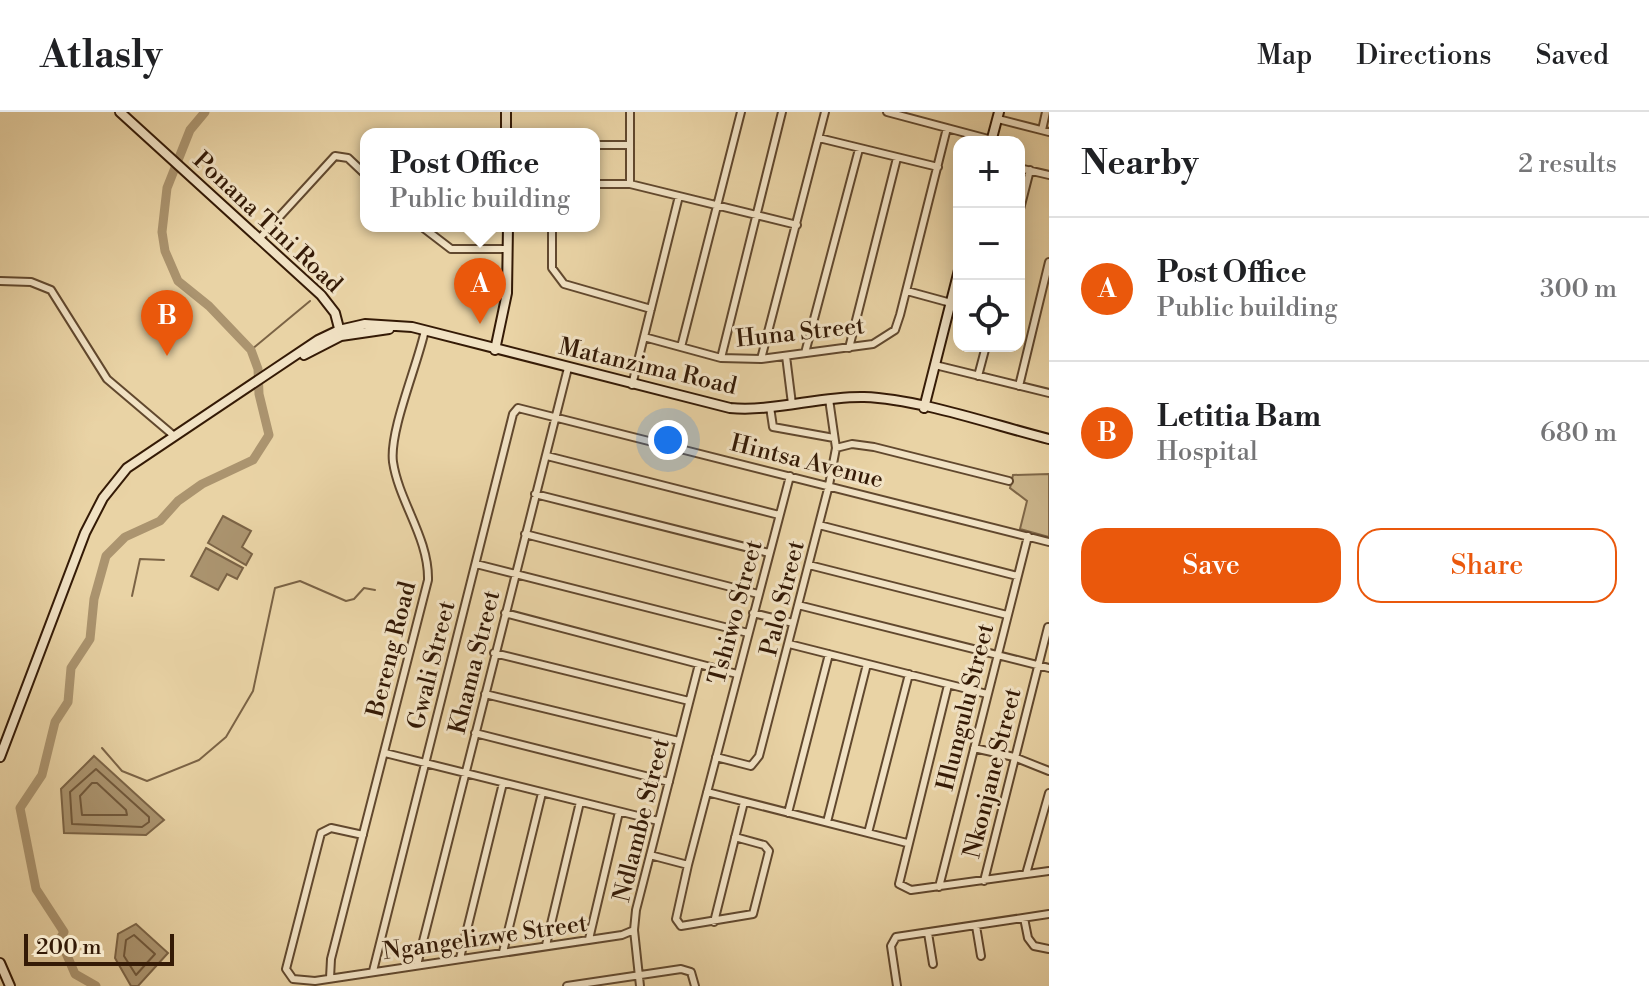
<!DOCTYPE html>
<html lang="en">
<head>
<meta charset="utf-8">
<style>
  :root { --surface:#fff; --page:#f2f2f2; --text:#202124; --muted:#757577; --line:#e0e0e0; --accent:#ea580c }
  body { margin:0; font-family:"Libre Bodoni",serif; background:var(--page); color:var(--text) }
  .controls { position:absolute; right:24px; top:24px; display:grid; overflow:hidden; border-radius:16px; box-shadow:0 4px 20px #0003 }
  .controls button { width:72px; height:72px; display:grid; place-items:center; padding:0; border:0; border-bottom:2px solid var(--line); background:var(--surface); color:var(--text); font:40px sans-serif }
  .scale { position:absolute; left:24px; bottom:20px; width:150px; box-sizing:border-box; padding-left:8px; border:4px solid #341a06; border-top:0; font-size:22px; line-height:28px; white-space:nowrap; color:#341a06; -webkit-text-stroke:6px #f1e2c4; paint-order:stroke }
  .you { position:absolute; left:668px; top:328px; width:28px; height:28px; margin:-20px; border:6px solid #fff; border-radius:50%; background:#1a73e8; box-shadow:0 0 0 12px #1a73e833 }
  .badge { display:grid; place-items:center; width:52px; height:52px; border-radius:50%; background:var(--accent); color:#fff; font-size:26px; font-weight:700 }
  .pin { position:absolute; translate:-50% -66px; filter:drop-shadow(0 2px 4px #0008) }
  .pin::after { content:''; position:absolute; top:42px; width:28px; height:24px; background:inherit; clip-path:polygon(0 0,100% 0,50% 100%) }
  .popup { position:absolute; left:360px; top:16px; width:240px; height:104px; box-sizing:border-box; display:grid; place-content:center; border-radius:16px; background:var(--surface); filter:drop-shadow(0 2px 6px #0005); font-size:26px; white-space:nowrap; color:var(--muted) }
  .popup b { font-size:30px; color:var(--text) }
  .popup::after { content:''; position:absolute; left:50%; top:100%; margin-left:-16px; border:16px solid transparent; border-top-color:var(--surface) }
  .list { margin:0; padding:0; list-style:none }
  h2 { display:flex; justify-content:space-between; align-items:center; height:104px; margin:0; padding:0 32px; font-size:34px }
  h2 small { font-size:26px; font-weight:400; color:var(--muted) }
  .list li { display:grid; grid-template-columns:52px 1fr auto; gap:24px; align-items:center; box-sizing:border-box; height:144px; padding:0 32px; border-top:2px solid var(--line) }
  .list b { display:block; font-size:30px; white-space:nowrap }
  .list p { margin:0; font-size:26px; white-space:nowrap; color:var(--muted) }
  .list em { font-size:26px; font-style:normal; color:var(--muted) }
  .actions { display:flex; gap:16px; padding:24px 32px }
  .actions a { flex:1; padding:18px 0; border:2px solid var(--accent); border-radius:24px; text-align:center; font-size:28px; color:var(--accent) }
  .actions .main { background:var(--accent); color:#fff }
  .icon { flex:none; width:44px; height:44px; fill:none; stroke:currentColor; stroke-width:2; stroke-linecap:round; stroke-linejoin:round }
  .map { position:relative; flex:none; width:1049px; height:874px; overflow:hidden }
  header { display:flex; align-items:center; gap:48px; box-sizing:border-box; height:112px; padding:0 40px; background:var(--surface); border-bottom:2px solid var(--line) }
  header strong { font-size:38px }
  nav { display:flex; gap:44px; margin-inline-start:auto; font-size:28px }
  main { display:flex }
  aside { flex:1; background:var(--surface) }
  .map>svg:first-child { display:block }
</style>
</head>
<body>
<header>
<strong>Atlasly</strong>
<nav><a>Map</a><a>Directions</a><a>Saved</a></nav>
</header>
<main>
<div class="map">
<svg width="1049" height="874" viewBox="0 0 1049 874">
  <rect width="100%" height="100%" fill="#e9d3a5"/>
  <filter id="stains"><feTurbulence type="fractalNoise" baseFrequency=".0025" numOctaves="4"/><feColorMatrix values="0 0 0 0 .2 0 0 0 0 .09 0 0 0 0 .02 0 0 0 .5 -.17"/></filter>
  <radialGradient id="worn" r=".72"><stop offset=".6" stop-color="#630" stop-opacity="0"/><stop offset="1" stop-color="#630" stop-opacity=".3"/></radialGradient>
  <path fill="#cab48a" stroke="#7f6748" stroke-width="2" d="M 1049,362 L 1049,425 L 1020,417 L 1027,389 L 1010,376 L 1013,363 Z"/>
  <path fill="#ab946f" stroke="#7b6345" stroke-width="2" d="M 223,404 L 251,419 L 242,435 L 252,442 L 246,453 L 208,431 Z
    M 206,436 L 243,456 L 237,467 L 227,462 L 218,478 L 191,464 Z
    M 94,644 L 164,708 L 146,723 L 64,721 L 61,677 Z
    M 136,812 L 168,841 L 138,874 L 131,874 L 115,846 L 118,822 Z"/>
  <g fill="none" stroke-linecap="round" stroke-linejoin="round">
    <path stroke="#70573a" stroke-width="2" d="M 96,657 L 149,705 L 149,710 L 142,715 L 72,712 L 70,680 Z
      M 92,671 L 97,671 L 126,698 L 127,703 L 82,703 L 80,684 Z
      M 134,823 L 155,842 L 136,863 L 124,844 L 126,828 Z"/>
    <path stroke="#7b6345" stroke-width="2" d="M 251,238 L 310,189
      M 132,484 L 140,447 L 164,448
      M 102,636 L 122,659 L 147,669 L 199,648 L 226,625 L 253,579 L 275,476 L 300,469 L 346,489 L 354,487 L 364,476 L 375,478"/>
    <path stroke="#ab946f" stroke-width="9" d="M 96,874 L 75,862 L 60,827 L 64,820 L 36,777 L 20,696 L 42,663 L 55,610 L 68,590 L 71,556 L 90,527 L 94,487 L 106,444 L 125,425 L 160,409 L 178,389 L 202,372 L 253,348 L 269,323 L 259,282 L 258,257 L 251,238 L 209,194 L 178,169 L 165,139 L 162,120 L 167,76 L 190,18 L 205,0"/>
    <defs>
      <path id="street" d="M 887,0 L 992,28
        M 998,7 L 1049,20
        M 1042,18 L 1046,0
        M 819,26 L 938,55
        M 594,33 L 630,33
        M 1019,56 L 1049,63
        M 594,72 L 630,72 L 797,113
        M 630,72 L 630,0
        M 1019,101 L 1030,58
        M 421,114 L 451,137 L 508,137
        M 552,114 L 552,156 L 564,172 L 651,197
        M 259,127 L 335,44 L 348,46 L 366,63
        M 0,169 L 31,170 L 51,178 L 107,267 L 173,323
        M 907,179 L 951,191
        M 644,225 L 721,246 L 761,247 L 873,232 L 895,218 L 900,203 L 947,16
        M 681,235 L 741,0
        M 849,236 L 897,46
        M 805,241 L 859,37
        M 786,244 L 792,292
        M 721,246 L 782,0
        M 761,247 L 825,0
        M 935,253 L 1049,281
        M 978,264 L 986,234
        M 632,273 L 679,84
        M 1019,274 L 1049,150
        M 770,295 L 773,315 L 834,326
        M 836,336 L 852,332 L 874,335 L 1009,369
        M 547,344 L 779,403
        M 535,382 L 769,441
        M 819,413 L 1017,464
        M 525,422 L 758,482
        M 476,452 L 748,521
        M 809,453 L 1007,503
        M 798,493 L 1049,556
        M 505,501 L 737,562
        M 753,501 L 793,511
        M 789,532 L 987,582
        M 494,541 L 689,589
        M 948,573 L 899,772 L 911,778 L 1049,759
        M 485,582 L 679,629
        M 475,621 L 669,670
        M 974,636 L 1014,645 L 1049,659
        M 385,641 L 658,709
        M 716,645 L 751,654 L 759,644 L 829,373 L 836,336 L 829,287
        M 707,680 L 907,731
        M 788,701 L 829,542
        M 827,710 L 867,552
        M 868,721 L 909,562
        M 363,723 L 331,716 L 321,721 L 286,857 L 293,867 L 315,869 L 622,823 L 634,818
        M 735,725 L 764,733 L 769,739 L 753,802 L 681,814 L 676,807 L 688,753 L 790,364
        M 650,743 L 688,753
        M 1026,762 L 1049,681
        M 984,769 L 1048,515
        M 939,775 L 1028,424
        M 1024,806 L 1028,826 L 1034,834 L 1049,837
        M 714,810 L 744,690
        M 976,814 L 981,844
        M 928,821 L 933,852
        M 589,827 L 619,700
        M 546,833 L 580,690
        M 503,840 L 542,681
        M 460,846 L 503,671
        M 417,853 L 568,256
        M 373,859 L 513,302 L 518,296 L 1049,430
        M 330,866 L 331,847 L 428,468 C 429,426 399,390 393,350 C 389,319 418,252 425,218
        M 567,874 L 681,857 L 691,860 L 695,874
        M 640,874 L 634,818 L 636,798 L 699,552
        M 897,874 L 891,834 L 896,825 L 1049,802"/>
      <path id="secondary" d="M 120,0 L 321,183 L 335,201 L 341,224
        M 506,0 L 506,22
        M 991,30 L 999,0
        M 495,238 L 507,181 L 508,114
        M 304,243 L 341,224 L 389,217
        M 924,296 L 959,158
        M 0,645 L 85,421 L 103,386 L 127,356 L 318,228 L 339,218 L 365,212 L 412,215 L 730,296 C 775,300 819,284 864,285 C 920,287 993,313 1049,327
        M 0,851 L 10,874"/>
    </defs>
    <use href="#street" stroke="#61482e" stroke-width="10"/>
    <use href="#secondary" stroke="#341a06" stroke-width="12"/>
    <use href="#street" stroke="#f1e2c4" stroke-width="6"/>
    <use href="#secondary" stroke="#f1e2c4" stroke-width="8"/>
  </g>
  <g text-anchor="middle" stroke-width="6" stroke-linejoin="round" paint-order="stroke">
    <g font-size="24" fill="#341a06" stroke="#f1e2c4">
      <text transform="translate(268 110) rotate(43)" y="8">Ponana Tini Road</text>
      <text transform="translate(800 220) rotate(-6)" y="8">Huna Street</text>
      <text transform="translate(648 254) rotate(13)" y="8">Matanzima Road</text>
      <text transform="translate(807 349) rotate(14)" y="8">Hintsa Avenue</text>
      <text transform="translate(782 486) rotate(-76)" y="8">Palo Street</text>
      <text transform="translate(735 500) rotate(-75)" y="8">Tshiwo Street</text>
      <text transform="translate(391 537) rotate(-76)" y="8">Bereng Road</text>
      <text transform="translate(474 550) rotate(-76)" y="8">Khama Street</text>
      <text transform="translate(431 553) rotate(-76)" y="8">Gwali Street</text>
      <text transform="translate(965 595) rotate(-76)" y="8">Hlungulu Street</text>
      <text transform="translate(992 661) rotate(-76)" y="8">Nkonjane Street</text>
      <text transform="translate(641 708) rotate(-76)" y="8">Ndlambe Street</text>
      <text transform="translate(485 825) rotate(-8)" y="8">Ngangelizwe Street</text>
    </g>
  </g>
  <rect width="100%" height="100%" filter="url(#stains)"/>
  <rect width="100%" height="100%" fill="url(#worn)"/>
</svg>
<div class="controls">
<button>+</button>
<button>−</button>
<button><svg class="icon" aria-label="locate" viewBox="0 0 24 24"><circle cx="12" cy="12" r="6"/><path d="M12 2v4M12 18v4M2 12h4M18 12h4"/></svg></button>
</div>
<div class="scale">200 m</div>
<div class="you"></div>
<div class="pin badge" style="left:480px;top:212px">A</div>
<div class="popup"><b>Post Office</b>Public building</div>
<div class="pin badge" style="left:167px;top:244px">B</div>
</div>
<aside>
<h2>Nearby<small>2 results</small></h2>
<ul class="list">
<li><span class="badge">A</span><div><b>Post Office</b><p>Public building</p></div><em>300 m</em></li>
<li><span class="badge">B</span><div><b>Letitia Bam</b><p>Hospital</p></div><em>680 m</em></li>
</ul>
<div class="actions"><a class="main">Save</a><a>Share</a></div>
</aside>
</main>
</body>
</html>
